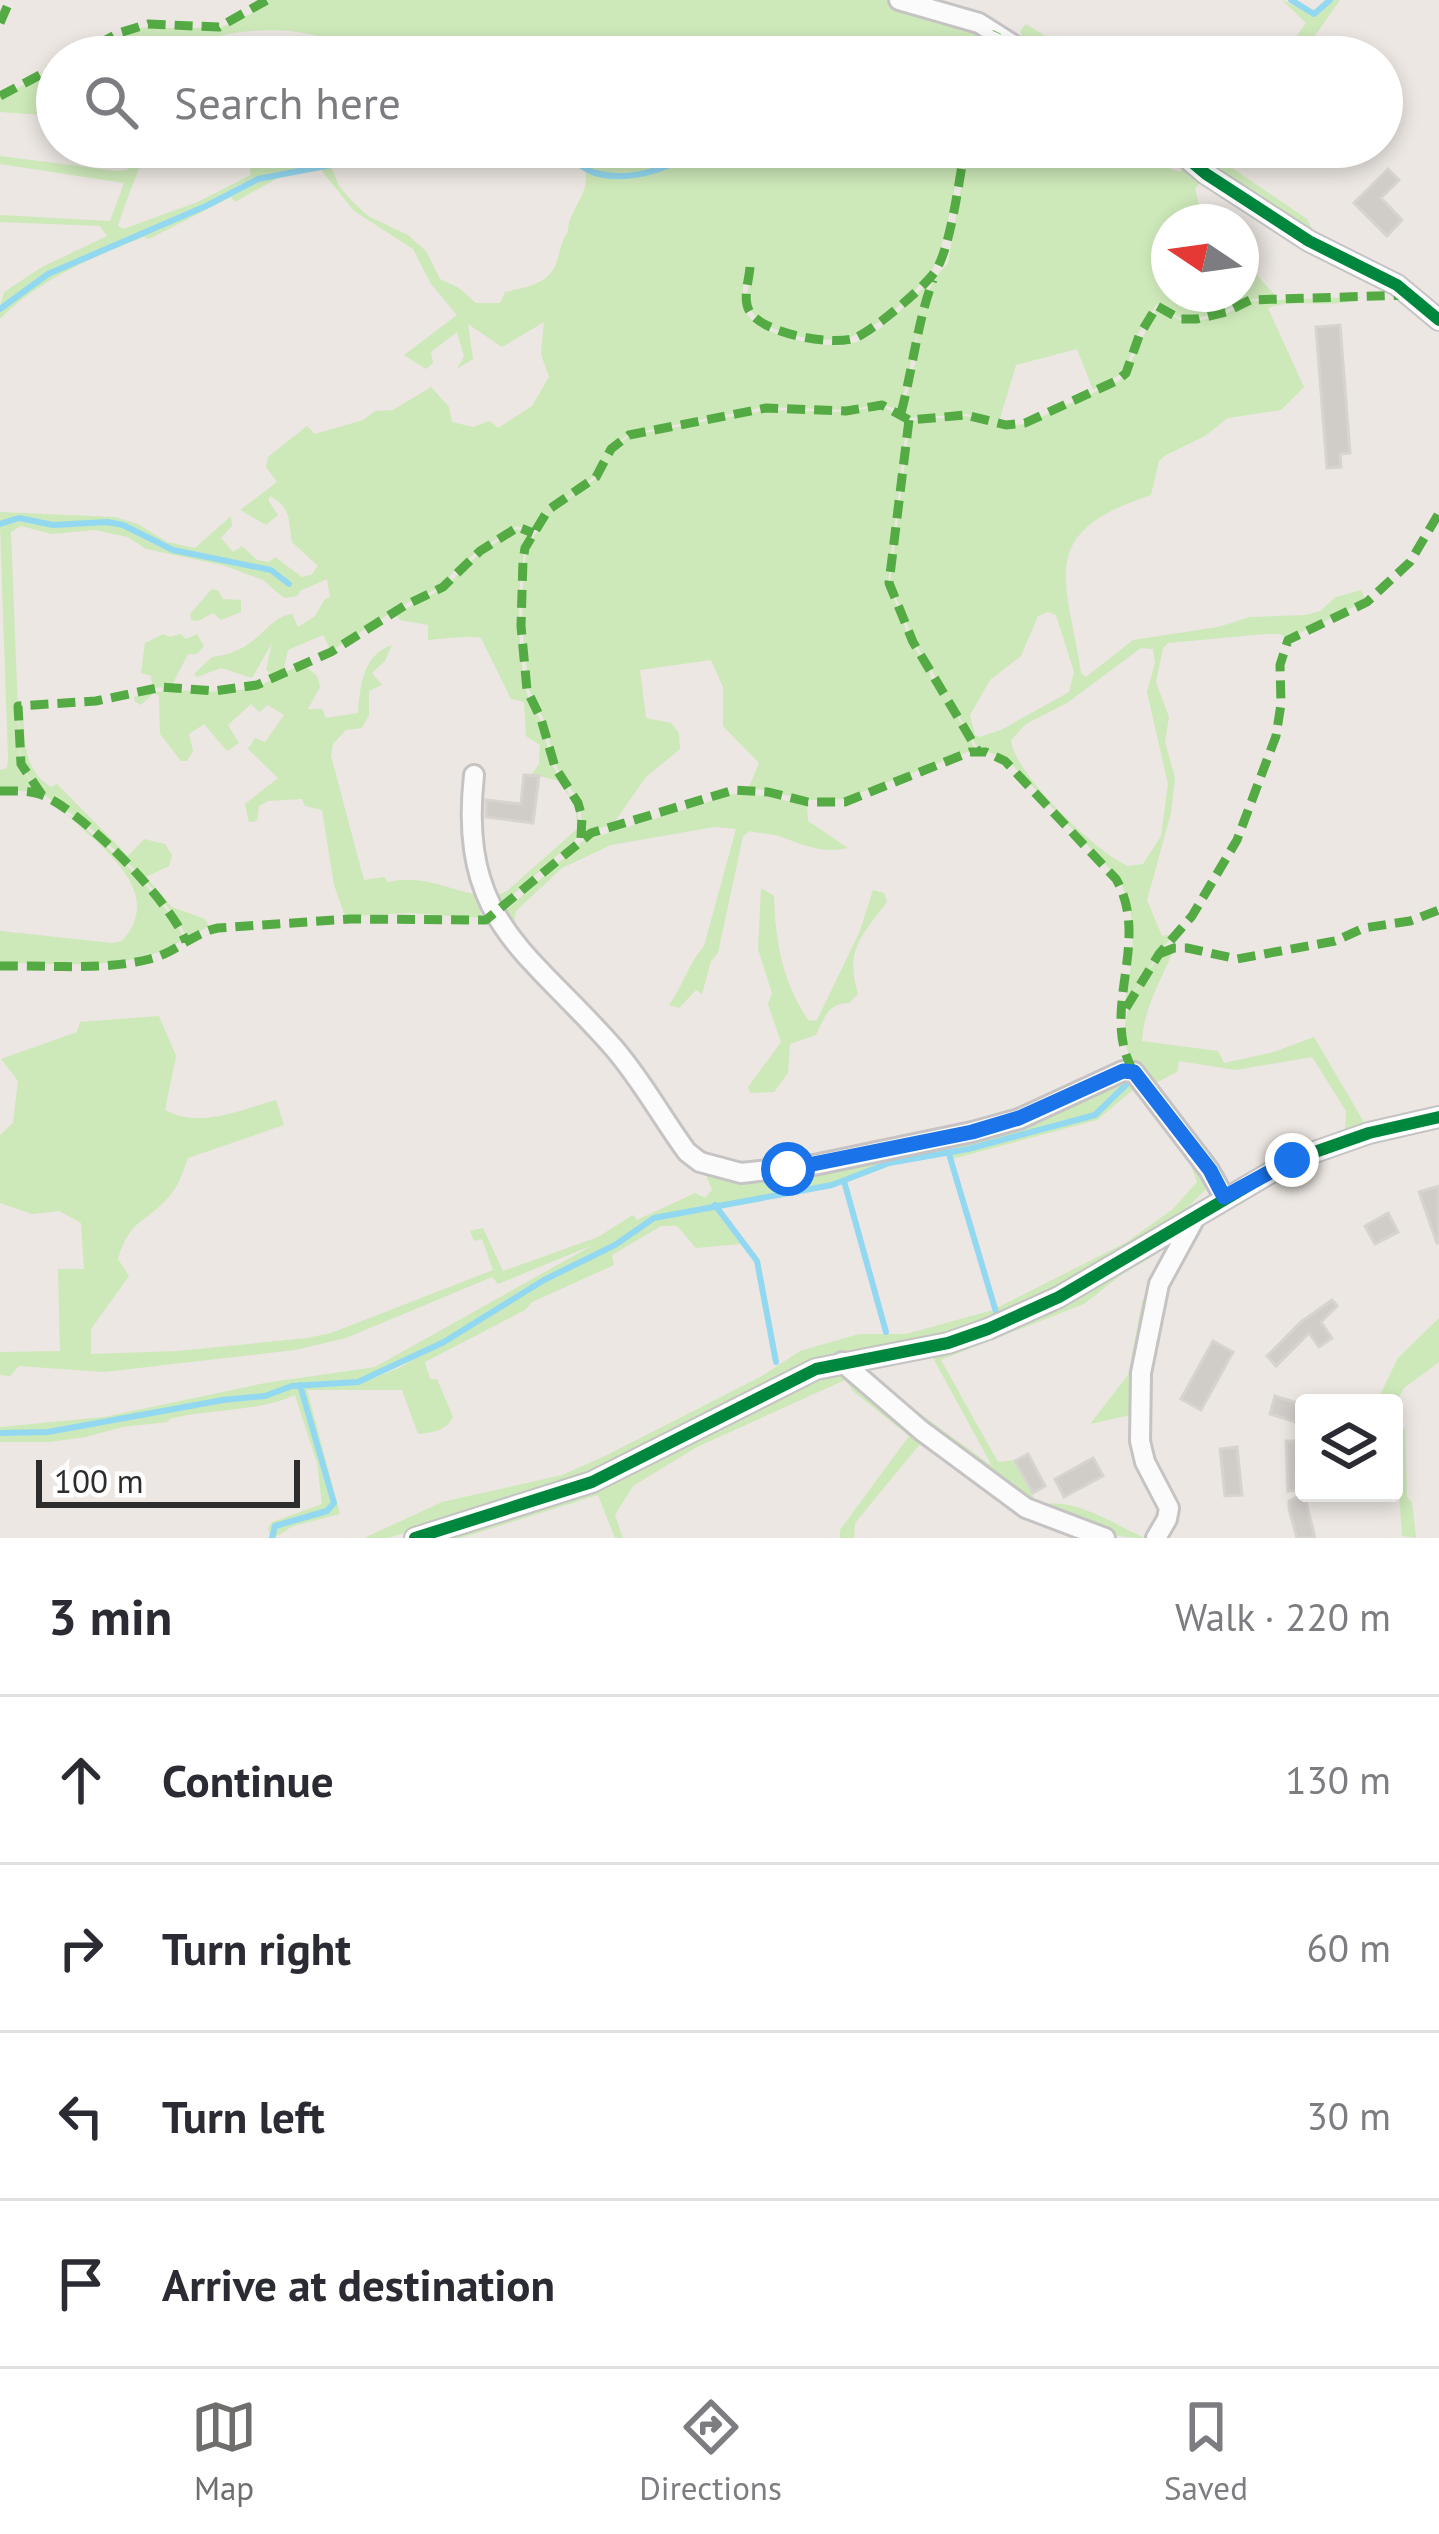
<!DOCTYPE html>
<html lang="en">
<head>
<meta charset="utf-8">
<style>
  :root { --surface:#fff; --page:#f7f7f7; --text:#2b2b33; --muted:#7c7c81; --line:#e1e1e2; --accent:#706e6c }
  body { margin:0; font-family:"PT Sans",sans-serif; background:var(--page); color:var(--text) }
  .controls { position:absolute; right:36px; bottom:36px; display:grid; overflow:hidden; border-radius:12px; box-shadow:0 6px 18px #0003 }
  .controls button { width:108px; height:108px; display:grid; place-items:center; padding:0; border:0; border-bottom:3px solid var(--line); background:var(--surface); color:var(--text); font:60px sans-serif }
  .compass { position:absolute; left:1151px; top:204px; width:108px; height:108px; border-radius:50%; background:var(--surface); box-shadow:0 6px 18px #0003; rotate:283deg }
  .scale { position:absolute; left:36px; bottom:30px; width:264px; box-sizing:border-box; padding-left:12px; border:6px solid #2d2d2d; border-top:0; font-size:33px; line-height:42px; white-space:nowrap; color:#2d2d2d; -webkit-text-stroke:9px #fff; paint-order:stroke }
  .stop { position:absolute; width:36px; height:36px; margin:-27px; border:9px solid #1a73e8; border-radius:50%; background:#fff }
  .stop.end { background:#1a73e8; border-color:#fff; box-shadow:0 3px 12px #0008 }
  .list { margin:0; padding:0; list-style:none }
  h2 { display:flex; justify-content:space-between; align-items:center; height:156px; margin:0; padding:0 48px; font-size:51px }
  h2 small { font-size:39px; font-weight:400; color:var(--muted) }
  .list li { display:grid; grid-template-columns:78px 1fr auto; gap:36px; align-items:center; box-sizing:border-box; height:168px; padding:0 48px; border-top:3px solid var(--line) }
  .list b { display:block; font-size:45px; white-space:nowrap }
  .list em { font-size:39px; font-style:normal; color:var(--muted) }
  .icon { flex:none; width:66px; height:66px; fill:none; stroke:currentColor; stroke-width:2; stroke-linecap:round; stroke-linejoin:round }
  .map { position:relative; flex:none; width:1439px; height:1538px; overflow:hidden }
  .search { position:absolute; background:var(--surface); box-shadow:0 6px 18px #0003; left:36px; right:36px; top:36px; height:132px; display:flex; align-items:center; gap:30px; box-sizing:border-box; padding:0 42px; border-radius:66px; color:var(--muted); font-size:45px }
  .sheet { height:828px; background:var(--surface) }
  nav { display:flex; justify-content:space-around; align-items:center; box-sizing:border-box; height:168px; border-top:3px solid var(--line); background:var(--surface); font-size:33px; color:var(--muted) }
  nav a { display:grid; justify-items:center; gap:6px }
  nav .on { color:var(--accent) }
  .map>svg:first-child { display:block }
</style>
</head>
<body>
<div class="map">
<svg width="1439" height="1538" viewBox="0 0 1439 1538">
  <rect width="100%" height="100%" fill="#ece7e2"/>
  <path fill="#cde8b9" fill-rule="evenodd" d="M 269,0 L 888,0 C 916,15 961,14 981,37 L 975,44 L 906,39 L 897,57 L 365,57 C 320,26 257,25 206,39 L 253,57 L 232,57 L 176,39 L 175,57 L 168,57 L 164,43 L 157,40 L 105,57 L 76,57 L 137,28 L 220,28 L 253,13 Z
    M 1282,0 L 1314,15 L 1331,0 L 1340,0 L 1300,57 L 1282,57 L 1306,23 Z
    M 1026,24 L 1066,49 L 1076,49 L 1083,38 L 1094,43 L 1085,57 C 1058,57 1031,60 1020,31 Z
    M 57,67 L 57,82 L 36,99 L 57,105 L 57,116 L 0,112 L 0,97 Z
    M 137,147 L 148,147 C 139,168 124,206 118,226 L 123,229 L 195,203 L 251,175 L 249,164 L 214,147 L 235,147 L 276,163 L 334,154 L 344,147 L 413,147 L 275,173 L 241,184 L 206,205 L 48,272 L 0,307 L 4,292 L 42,267 L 107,236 L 100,226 L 0,222 L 0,215 L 110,221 L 124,183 L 0,164 L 0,156 L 117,171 L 127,170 Z
    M 517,147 L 703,147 C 671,166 628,185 591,170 C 582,166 574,159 565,155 C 550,149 533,154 517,147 Z
    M 708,147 L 941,147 L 961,153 C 956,180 944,259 927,277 C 910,297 881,325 856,335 C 831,346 769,337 752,312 C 743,300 750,282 751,267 L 746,267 C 745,282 738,300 747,314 C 761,337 830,351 854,343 C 885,332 904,304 928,284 L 900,411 L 882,404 L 846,410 L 765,407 L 629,434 C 611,447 612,457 598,472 C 576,497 553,499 532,532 L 517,526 L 479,550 L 453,572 L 443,586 L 403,605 L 331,651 L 323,635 L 288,650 L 284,668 L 268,679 L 270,673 L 266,670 L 272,643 L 252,678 L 221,668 L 197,677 L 194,674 L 212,657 C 261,651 264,618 292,614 L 298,627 L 315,616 L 325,599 L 330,598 L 327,579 L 300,591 L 297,596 L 284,598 L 263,580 L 222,565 L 146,549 L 128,537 L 95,530 L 52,534 L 21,526 L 11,532 L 20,764 L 37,792 L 0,790 L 0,770 L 7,768 L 8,758 L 0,525 C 22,517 32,525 54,526 C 72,528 91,521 110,523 C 133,526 147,544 168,550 C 209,560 258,559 290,585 L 283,575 L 271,569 L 173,549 L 124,523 L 107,520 L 53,524 L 19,516 L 0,522 L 0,512 L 115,517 L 138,524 L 167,542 L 195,548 L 231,516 L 232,526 L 221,538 L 233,552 L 242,546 L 257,560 L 269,562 L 275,557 L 302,577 L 311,575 L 318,566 L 292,542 C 288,520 292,508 270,496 L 268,500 L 278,515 L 266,525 L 240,510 L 277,482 L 266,467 L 268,457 L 307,426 L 315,434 L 363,420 L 375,411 L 393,410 L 431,387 L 449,407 L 452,422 L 473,427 L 490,421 L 498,428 L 532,406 L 549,377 L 541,354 L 544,322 L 502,347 L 468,324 L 473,359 L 457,369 L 464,356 L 457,332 L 431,352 L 433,363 L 426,369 L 404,355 L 457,315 L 431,284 L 413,249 L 354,211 L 322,171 L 324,166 L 330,164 L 339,186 L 351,200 L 368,216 L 408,235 L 426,251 L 440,279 L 459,288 L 476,303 L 500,303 L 505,292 C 527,287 550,284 557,261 C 561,249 561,241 568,232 C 568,210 591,194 585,170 C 630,187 670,167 708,147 Z
    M 968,147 L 1113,147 L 1179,172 L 1185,166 L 1204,177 L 1195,189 L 1204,222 L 1169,222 L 1169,294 L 1241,294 L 1241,258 L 1276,296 L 1237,302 L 1225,311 L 1197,318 L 1180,318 L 1157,304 L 1137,335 L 1125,372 L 1093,390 L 1077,349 L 1016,365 L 999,422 L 1006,426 L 1026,424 L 1119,381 C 1131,369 1146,327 1158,307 L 1180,320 L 1197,321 L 1226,314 L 1250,301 L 1362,297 C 1334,311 1296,297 1268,308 L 1304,387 L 1281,410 L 1228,418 L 1205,436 L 1166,455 L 1159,461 L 1151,495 C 1034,533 1067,578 1081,673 L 1086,677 L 1133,640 L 1218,627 L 1250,617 L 1306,615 L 1320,611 L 1336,597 L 1361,590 L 1366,601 L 1287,639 L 1280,634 L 1265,634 L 1168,643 L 1163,648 L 1156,682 L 1169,717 L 1165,742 L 1175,778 L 1171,813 L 1147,900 L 1162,936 L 1174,934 L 1158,953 L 1124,1011 C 1131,965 1142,920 1118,878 L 1007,759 L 978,748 L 914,641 L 890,583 L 910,421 L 966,416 L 992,421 L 966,414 L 909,418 L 902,412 L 917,357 L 917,332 L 924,302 L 935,278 L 948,263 ZM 1048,612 L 1056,615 L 1074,672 L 1069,692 L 1001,730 L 979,737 L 975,735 L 970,715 L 990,680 L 1021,656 L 1038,616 ZM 1141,648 L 1153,649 L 1155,663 L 1147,692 L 1168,784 L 1161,836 L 1143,864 L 1128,866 C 1096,852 1014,774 1011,740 L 1026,724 L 1067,703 Z
    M 1184,147 L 1197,147 L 1209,157 L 1218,147 L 1228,147 L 1224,159 L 1229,166 L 1307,219 L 1314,232 L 1310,235 L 1292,224 Z
    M 285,174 L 235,202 L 231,197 L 149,239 L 144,237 C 93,257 38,280 0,319 L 0,311 C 53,259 133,239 199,210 C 229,198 252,179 285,174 Z
    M 882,406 L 907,420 L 888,583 L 911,643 L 929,668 L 931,678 L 946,695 L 975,749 L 844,799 L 809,800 L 749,787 L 759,763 L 723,726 L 723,687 L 711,660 L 640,670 L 646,718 L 671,723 L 679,733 L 680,749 L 646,777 L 613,824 L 583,834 L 580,803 L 556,766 L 543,718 L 529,690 L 522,626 L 523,576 L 527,548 L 549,511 L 597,478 L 613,449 L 629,436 L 766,410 L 846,412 Z
    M 517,529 L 531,534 C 514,567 518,653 526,690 C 529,702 537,712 542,724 C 547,738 547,755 554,768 C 567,794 582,805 579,836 L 496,910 L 490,898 L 507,891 L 577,829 L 576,807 L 559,781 L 532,774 L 539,764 L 540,745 L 526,736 L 524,702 L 511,699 L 481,638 C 473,635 439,639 428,640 L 428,625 L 400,620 L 396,614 L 444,588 L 481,552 Z
    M 212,589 L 219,591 L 223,599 L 241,600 L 241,612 L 221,620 L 213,613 L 198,621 L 191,620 L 190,614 Z
    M 163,634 L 170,637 L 180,634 L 186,639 L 197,634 L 204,646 L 197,654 L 188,654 L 171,687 L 153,688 L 151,676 L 141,673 L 145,643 Z
    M 392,645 L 385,661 L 372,673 L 382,685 L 369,691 L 369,715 L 362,728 L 346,730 L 333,744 L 331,756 L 364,880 L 384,877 L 388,882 C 422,874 446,889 479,895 L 481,918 L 410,913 L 345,916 L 334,885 L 322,810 L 305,806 L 302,799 L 268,801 L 259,806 L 257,821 L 249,822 L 245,804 L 278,778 L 248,749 L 255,738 L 265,742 L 284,715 L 268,705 L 259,712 L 251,704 L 228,725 L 239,743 L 227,751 L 204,724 L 189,734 L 193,751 L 187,761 L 181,761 L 160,734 L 159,696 L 154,693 L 141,705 L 135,702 L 134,697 C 175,684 209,697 250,688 C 270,684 284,671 303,664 L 317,676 L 320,687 L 308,709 L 322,709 L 326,718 L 358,713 C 360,686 363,654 392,645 Z
    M 19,707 L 23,707 C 25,739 22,769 51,787 L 57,784 L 128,856 L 144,839 L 165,844 L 172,855 L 169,866 L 146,877 L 172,907 L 205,919 L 209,926 L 187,938 C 171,902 113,845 81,821 C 62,806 37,795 26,772 C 17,754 20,727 19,707 Z
    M 734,794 L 767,796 L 807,806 L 808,821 L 848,848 C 823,854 802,845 779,836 C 769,833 760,834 750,831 L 743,836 L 718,953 L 711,961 L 702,994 L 696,990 L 679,1008 L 669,1005 C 683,986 688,964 704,946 L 736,829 L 714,827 L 611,845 L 562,868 L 516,911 L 513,928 L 503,913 L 583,841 Z
    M 64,812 C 99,837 169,900 184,939 C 133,974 58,962 0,963 L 0,931 L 113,943 L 122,941 C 168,890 97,845 64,812 Z
    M 761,888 L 774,896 C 775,940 783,985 809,1021 L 817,1020 L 860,931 L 873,890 L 884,893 L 887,902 C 860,937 845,951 858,994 L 849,1003 C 828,1003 824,1018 816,1035 L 790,1044 L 788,1073 L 774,1092 L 750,1093 L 748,1087 L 781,1042 L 768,1004 L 772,993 L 758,949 Z
    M 1174,949 C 1162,979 1144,1006 1142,1041 L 1218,1051 L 1224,1063 L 1274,1052 L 1314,1037 L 1365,1124 L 1345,1130 L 1346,1111 L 1312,1057 L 1236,1070 L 1179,1061 L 1177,1072 L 1150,1086 C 1141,1073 1129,1060 1126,1045 C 1118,1013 1145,961 1174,949 Z
    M 159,1016 L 176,1056 L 165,1110 C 200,1129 239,1110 276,1100 L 284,1125 L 188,1158 C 183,1170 180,1183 172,1193 C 147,1224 130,1217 118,1259 L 129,1276 L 91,1329 L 91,1354 L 178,1351 L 307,1338 L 331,1333 L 493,1270 L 482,1239 L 474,1241 L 470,1231 L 483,1228 L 503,1271 L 598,1237 L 633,1215 L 637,1220 L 695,1193 L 705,1198 L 712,1190 L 704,1170 L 715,1173 L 974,1135 L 1108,1080 L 1131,1078 L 1095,1114 L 968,1148 L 889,1162 L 832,1184 L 653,1216 L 614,1244 L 543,1279 L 444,1341 L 358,1381 L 291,1384 L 265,1395 L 223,1398 L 48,1431 L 0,1432 L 0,1427 L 104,1417 L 265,1383 L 375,1367 L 593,1245 L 498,1284 L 492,1277 L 346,1338 L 295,1350 L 104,1372 L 19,1366 L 10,1376 L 0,1375 L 0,1352 L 60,1351 L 58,1269 L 84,1269 L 81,1223 L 59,1211 L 32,1214 L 0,1203 L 0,1135 L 13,1123 L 18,1081 L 1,1059 L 77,1032 L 80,1022 Z
    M 1133,1080 L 1198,1159 L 1209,1186 L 1183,1212 L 1137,1242 L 1030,1303 L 929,1338 L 819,1359 L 604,1466 L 519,1498 L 388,1538 L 364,1538 L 442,1502 L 562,1475 L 605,1456 L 762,1376 L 800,1351 L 859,1334 L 906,1334 L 993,1310 L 1127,1242 L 1173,1209 L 1197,1182 L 1188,1157 L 1134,1089 L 1097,1120 L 952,1159 L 951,1154 L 1096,1116 Z
    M 713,1207 L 740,1244 L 696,1248 L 677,1226 L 661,1226 L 612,1255 L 614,1265 L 532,1302 L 525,1310 L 425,1362 L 430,1379 L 437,1379 L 453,1417 C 445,1432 433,1432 418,1434 L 402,1390 L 307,1390 L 340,1514 L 293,1526 L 274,1538 L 276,1527 L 327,1512 L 335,1503 L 302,1386 L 359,1384 L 401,1367 L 544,1281 L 616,1246 L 655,1219 Z
    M 1185,1230 L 1180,1240 L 1120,1276 L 1084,1304 L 941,1360 L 998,1462 L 1014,1460 L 1035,1500 L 1044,1505 C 1074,1497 1117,1526 1145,1538 C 1041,1538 933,1430 857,1366 L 910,1357 ZM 933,1358 L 992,1466 L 871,1378 L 866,1368 Z
    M 1156,1279 L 1135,1414 L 1090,1424 L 1128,1375 L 1142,1302 Z
    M 1439,1318 L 1439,1362 L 1404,1388 L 1394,1407 L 1394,1403 L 1376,1403 L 1398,1358 Z
    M 845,1370 L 925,1438 L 855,1523 L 854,1538 L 840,1538 L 840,1530 L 909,1436 L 854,1392 L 845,1380 L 697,1447 L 633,1486 L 615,1515 L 623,1538 L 615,1538 L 598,1495 L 461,1538 L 439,1538 C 498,1518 560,1502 617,1477 C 694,1443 766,1399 845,1370 Z
    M 299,1386 L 333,1503 L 326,1510 L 275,1525 L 271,1538 L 268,1528 L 272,1522 L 322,1504 L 317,1463 L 295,1395 C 254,1413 212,1408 169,1419 L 168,1422 L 122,1427 L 86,1437 L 49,1442 L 0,1442 L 0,1435 L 48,1433 L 223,1401 L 265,1397 Z
    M 1394,1417 L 1405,1430 L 1407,1497 L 1412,1502 L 1416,1538 L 1402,1536 Z"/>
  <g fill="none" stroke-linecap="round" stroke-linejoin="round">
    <path stroke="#92d8f1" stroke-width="6" d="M 1291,0 L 1314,14 L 1330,0
      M 514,147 C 530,154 545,150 561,155 C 573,158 583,169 595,173 C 635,184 673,165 706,147
      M 0,309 L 48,274 L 206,206 L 258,179 L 423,147
      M 0,524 L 19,518 L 53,525 L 107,522 L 123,525 L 173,550 L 271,570 L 289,584
      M 949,1154 L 996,1312
      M 844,1181 L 886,1332
      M 715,1205 L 757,1261 L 776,1362
      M 0,1433 L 48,1432 L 223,1400 L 265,1396 L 292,1386 L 358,1382 L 444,1342 L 544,1280 L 615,1245 L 654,1218 L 832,1185 L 889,1163 L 968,1149 L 1095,1115 L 1132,1079
      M 272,1538 L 275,1526 L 327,1511 L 334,1503 L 300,1385"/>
  </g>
  <path fill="#d0cdc9" stroke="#d7d3ce" stroke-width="3" d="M 1388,169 L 1399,180 L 1381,198 L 1402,220 L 1387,236 L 1354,203 Z
    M 1340,325 L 1350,453 L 1340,454 L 1341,467 L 1327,468 L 1316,327 Z
    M 524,775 L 539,776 L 533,823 L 486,817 L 486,800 L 521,804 Z
    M 1439,1186 L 1439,1242 L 1437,1243 L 1419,1192 Z
    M 1388,1213 L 1398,1232 L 1375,1244 L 1365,1226 Z
    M 1332,1300 L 1337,1306 L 1321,1322 L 1332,1338 L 1319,1347 L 1309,1333 L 1276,1366 L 1267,1356 L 1301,1322 Z
    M 1213,1341 L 1233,1352 L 1201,1410 L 1181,1399 Z
    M 1275,1396 L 1304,1405 L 1299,1423 L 1270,1414 Z
    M 1286,1441 L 1302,1441 L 1304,1489 L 1288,1491 Z
    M 1237,1447 L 1242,1495 L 1225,1496 L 1220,1449 Z
    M 1028,1454 L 1045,1486 L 1033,1493 L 1015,1461 Z
    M 1093,1458 L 1103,1476 L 1064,1497 L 1055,1479 Z
    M 1304,1494 L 1315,1538 L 1297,1538 L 1289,1509 L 1289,1501 Z"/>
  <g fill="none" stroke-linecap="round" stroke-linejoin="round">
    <defs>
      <path id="minor" d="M 899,0 L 979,23 L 1032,57
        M 1174,147 L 1206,174 L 1309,241 L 1397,285 L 1439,320
        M 474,775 C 458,922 528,950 613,1047 C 641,1079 662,1118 687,1152 L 700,1162 L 741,1173 L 814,1165 L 972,1132 L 1019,1119 L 1123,1071 L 1134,1072 L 1209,1170 L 1224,1197
        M 842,1362 L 922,1431 L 1026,1508 L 1105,1538
        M 415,1538 L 592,1482 L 816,1369 L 948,1343 L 988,1329 L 1059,1297 L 1292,1160 L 1369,1133 L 1439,1117
        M 1156,1538 L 1167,1519 L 1169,1508 L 1145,1462 L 1140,1441 L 1141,1373 L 1159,1284 L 1196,1216"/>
    </defs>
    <use href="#minor" stroke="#c5c3c3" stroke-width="24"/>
    <use href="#minor" stroke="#fcfbfb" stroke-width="18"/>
    <path stroke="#54ab44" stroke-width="9" stroke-dasharray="18 9" stroke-linecap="butt" d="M 0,23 L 10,0
      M 74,57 L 119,33 L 148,24 L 219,27 L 267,0
      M 985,57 L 997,32
      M 0,96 L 57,66
      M 750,267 C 749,281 742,300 750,312 C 764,334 832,346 855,338 C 874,330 921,290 934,273 C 950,253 960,175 965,147
      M 901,413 C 913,368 917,323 933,280
      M 909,420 L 889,583 L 913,642 L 978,751
      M 0,791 C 12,791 27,790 39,794 C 78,806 173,904 186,942
      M 42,795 L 21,764 L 18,706 L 96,701 L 162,687 L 214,691 L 257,685 L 331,652 L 404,606 L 443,587 L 480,551 L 518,527 L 533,533
      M 581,838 L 582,817 L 578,803 L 555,767 L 541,719 L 527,690 L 521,626 L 523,560 L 525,548 L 548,510 L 596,477 L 611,449 L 629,435 L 766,408 L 846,411 L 882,405 L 909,420 L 966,415 L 1006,425 L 1025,423 L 1118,380 L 1126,373 L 1139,336 L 1157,306 L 1180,319 L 1197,319 L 1226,312 L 1250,300 L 1408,295
      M 1159,954 L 1174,948 L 1187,948 L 1237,959 L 1335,941 L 1364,928 L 1410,921 L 1439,910
      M 0,966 C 49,965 103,971 150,959 C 175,953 193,933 218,928 L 350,919 L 486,920 L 591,833 L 734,790 L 768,792 L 808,802 L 845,802 L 970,752 L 986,752 L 1005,761 L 1116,879 C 1152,942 1098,1012 1134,1072
      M 1126,1008 L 1159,954 L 1192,916 L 1237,840 L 1276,736 L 1281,704 L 1280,665 L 1288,640 L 1367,602 L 1410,562 L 1439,513"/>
    <defs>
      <path id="cycleway" d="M 1174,147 L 1206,174 L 1309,241 L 1397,285 L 1439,320
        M 415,1538 L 592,1482 L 816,1369 L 948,1343 L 988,1329 L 1059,1297 L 1292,1160 L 1369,1133 L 1439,1117"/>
    </defs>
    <use href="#cycleway" stroke="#fff" stroke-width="20"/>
    <use href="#cycleway" stroke="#00873e" stroke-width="12"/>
  </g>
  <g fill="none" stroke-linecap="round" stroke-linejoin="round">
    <path stroke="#1a73e8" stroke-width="15" d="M 788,1169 L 972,1132 L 1019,1118 L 1123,1071 L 1134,1072 L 1210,1170 L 1224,1197 L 1292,1160"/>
  </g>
</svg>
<div class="controls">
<button><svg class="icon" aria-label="layers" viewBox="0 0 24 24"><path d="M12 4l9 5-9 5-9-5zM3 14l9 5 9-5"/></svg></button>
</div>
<svg class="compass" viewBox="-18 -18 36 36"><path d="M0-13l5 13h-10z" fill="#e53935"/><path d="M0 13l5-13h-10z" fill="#7c7c81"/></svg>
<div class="scale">100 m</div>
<div class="stop" style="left:788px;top:1169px"></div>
<div class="stop end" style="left:1292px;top:1160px"></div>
<div class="search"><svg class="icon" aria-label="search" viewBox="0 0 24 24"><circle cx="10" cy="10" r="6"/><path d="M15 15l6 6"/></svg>Search here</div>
</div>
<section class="sheet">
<h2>3 min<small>Walk · 220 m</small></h2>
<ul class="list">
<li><svg class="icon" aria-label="ahead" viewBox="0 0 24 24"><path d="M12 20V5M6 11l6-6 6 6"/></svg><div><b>Continue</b></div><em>130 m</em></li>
<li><svg class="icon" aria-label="right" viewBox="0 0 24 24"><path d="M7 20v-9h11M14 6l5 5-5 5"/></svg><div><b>Turn right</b></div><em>60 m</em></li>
<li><svg class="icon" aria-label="left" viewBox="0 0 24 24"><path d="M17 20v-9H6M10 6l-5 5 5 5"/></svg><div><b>Turn left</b></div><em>30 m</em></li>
<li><svg class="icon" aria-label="arrive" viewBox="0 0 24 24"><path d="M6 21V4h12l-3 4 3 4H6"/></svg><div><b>Arrive at destination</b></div></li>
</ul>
</section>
<nav>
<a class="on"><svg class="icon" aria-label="map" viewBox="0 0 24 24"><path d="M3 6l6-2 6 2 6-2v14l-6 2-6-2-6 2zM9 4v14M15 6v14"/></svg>Map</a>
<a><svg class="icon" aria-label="directions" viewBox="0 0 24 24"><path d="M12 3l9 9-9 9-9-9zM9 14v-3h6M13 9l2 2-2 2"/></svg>Directions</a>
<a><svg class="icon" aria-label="saved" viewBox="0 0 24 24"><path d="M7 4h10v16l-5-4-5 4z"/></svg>Saved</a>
</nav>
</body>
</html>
